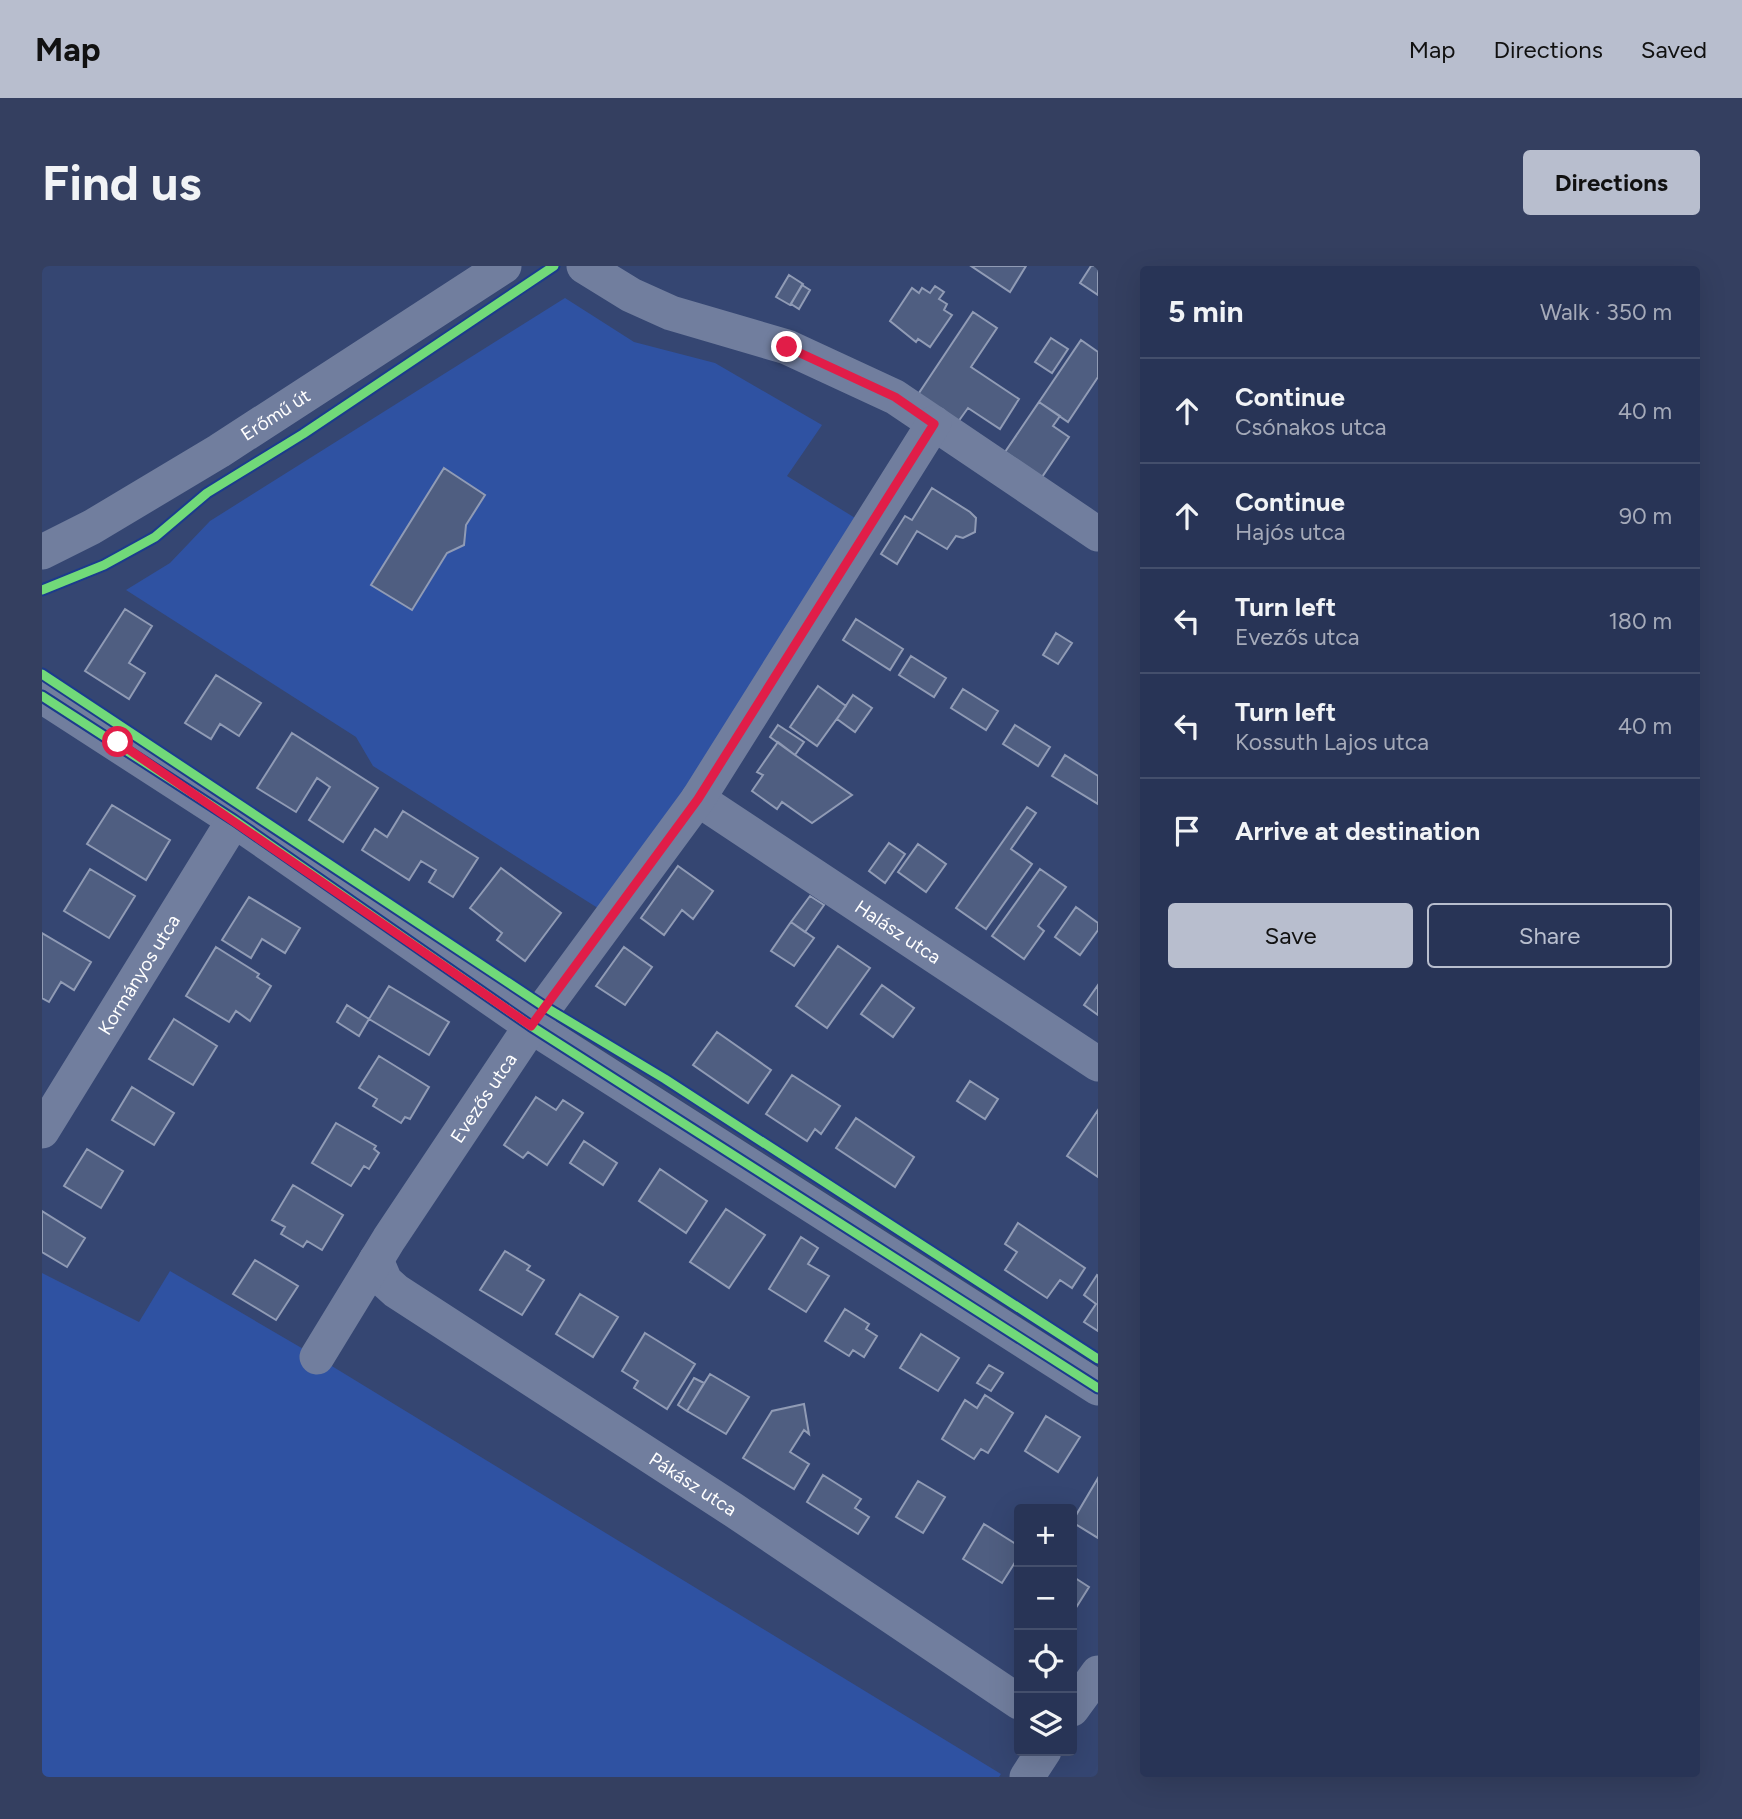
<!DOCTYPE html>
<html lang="en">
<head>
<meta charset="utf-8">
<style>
  :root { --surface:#283456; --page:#343f60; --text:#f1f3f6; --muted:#a5aab9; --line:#444f6c; --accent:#b8bece }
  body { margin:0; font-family:Figtree,sans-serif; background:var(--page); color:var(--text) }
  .controls { position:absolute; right:21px; bottom:21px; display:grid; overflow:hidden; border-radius:7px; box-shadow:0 7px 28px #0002 }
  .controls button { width:63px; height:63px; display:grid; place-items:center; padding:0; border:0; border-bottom:2px solid var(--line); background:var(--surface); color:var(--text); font:35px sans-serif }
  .stop { position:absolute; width:21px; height:21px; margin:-16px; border:5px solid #e11d48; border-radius:50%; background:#fff }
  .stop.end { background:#e11d48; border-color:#fff; box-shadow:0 2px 7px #0008 }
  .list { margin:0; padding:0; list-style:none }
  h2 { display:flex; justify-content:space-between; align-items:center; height:91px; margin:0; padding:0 28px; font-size:30px }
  h2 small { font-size:23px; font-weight:400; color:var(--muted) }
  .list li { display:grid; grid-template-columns:46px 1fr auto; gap:21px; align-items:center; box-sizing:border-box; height:105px; padding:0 28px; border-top:2px solid var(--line) }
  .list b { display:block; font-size:26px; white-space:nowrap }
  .list p { margin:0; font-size:23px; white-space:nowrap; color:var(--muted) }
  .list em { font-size:23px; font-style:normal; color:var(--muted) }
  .actions { display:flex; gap:14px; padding:21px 28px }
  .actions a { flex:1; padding:16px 0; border:2px solid var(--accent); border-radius:7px; text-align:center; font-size:24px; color:var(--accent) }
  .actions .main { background:var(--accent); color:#111 }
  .icon { flex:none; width:38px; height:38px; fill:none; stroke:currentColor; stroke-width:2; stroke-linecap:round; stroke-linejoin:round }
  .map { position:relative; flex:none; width:1056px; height:1511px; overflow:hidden; border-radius:7px }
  header { display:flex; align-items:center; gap:42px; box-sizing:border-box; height:98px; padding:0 35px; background:var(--accent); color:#111 }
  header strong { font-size:33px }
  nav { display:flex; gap:38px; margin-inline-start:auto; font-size:24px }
  .intro { display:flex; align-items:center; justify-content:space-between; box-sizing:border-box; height:168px; padding:0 42px }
  h1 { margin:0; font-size:49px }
  .button { padding:18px 32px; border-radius:7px; background:var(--accent); color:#111; font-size:24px; font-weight:700 }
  main { display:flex; gap:42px; padding:0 42px }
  aside { flex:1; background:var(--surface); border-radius:7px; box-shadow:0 7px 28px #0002 }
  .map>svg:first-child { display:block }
</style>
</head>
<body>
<header>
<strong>Map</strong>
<nav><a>Map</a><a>Directions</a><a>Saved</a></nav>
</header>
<div class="intro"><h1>Find us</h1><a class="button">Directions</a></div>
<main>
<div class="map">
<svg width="1056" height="1511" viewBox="0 0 1056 1511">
  <rect width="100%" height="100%" fill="#354672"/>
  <path fill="#2f52a2" d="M 523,32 L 592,76 L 673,97 L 780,159 L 745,210 L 831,263 L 570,651 L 331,500 L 314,471 L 84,324 L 128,297 L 168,255 Z
    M 128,1005 L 275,1091 L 959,1508 L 957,1511 L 0,1511 L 0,1007 L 97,1056 Z"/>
  <path fill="#4f5e81" stroke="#909bb5" stroke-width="2" d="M 929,0 L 984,0 L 968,26 Z
    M 1049,0 L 1056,0 L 1056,29 L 1038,17 Z
    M 747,9 L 761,18 L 748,39 L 734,31 Z
    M 760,19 L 768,24 L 757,43 L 749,38 Z
    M 893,20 L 902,26 L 897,33 L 905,38 L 902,44 L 910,49 L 888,81 L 876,73 L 874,76 L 848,55 L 870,22 L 877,27 L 880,22 L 888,27 Z
    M 931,46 L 955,62 L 929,101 L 977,133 L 958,163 L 926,142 L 916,156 L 875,130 Z
    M 1009,72 L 1026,83 L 1010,107 L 993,96 Z
    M 1039,74 L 1056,86 L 1056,111 L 1026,156 L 997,136 Z
    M 997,136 L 1018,150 L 1011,160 L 1027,171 L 1000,211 L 963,186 Z
    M 402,202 L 443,229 L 424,259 L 422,279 L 405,287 L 370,344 L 329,319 Z
    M 890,222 L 928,246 L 934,252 L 933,266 L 921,272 L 914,270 L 905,283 L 875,265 L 855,298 L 839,288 L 863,250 L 870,254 Z
    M 83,343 L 110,360 L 87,397 L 103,407 L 87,433 L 43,405 Z
    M 814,353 L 861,383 L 848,404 L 801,374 Z
    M 1014,367 L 1030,377 L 1016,398 L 1001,389 Z
    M 869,390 L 904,412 L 892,431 L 857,409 Z
    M 174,409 L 219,437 L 197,470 L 178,458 L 169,473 L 143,457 Z
    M 776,420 L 804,440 L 775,480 L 748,461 Z
    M 921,423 L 956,445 L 944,464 L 909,442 Z
    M 811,429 L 830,442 L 813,466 L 795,453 Z
    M 736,459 L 762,476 L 753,489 L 728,471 Z
    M 973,459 L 1008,481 L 996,500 L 961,478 Z
    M 250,467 L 336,522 L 301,576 L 267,554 L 288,521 L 275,512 L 254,546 L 215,522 Z
    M 736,476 L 753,489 L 810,529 L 770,557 L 740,536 L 735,543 L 710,525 L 721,509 L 715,506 Z
    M 1023,489 L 1056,510 L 1056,538 L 1010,510 Z
    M 70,539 L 128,574 L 104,614 L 45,578 Z
    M 985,541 L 994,547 L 969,583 L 990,598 L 944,663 L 914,642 Z
    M 361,545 L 436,592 L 411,631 L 387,616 L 394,604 L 379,595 L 367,614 L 320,584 L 333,563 L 345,571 Z
    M 847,577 L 863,588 L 843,617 L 827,605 Z
    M 876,578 L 904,598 L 884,626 L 856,606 Z
    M 636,600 L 671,625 L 651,653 L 640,644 L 622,669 L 599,652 Z
    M 459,602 L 519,647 L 483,695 L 455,674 L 460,667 L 428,642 Z
    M 48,603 L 93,630 L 67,672 L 22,645 Z
    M 998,603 L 1024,621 L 996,660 L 1002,665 L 982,693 L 950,670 Z
    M 768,630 L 782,639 L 763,666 L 749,656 Z
    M 207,631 L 258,662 L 243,687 L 220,673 L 209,692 L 180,674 Z
    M 1034,641 L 1056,657 L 1056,664 L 1038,689 L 1013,671 Z
    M 749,656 L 772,672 L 752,700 L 729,685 Z
    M 0,667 L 49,696 L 32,724 L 19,716 L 7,736 L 0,732 Z
    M 796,680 L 828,702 L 785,762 L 754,740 Z
    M 174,681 L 217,708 L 215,711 L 229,720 L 208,755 L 194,745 L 187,756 L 144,730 Z
    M 582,681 L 610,701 L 583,739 L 554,720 Z
    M 840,719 L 872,742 L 851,771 L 819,748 Z
    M 1056,719 L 1056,749 L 1042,739 Z
    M 347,720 L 407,756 L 387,789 L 327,753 Z
    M 305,739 L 327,753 L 317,770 L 295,756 Z
    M 132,753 L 175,780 L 151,819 L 107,793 Z
    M 675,766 L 729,804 L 706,837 L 651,799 Z
    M 337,790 L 387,821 L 368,853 L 363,851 L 359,857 L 331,840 L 335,833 L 317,822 Z
    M 750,809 L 798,840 L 779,868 L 773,863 L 765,875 L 724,848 Z
    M 928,815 L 956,833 L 943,853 L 915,835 Z
    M 90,821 L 132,847 L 112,879 L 70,854 Z
    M 494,831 L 514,844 L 521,834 L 541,847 L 505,899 L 486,886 L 481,892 L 462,879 Z
    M 1056,844 L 1056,911 L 1025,890 Z
    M 814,852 L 872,891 L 853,921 L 794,882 Z
    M 294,857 L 334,880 L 332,883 L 337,887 L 327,903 L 322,900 L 309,920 L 270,897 Z
    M 542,875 L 575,897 L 561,919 L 528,897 Z
    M 45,883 L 81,905 L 59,942 L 22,920 Z
    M 618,903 L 665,935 L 644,967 L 597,935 Z
    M 251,919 L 301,949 L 280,984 L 265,975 L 261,981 L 239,968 L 243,961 L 230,954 Z
    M 684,943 L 723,969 L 687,1022 L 648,996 Z
    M 0,945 L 43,972 L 25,1001 L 0,986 Z
    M 976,957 L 1043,1002 L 1030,1022 L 1018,1014 L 1005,1032 L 963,1004 L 975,986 L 963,978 Z
    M 759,971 L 776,982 L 766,998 L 787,1010 L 764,1046 L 727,1023 Z
    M 463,985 L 488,1000 L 485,1004 L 502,1014 L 480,1049 L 438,1024 Z
    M 213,994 L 256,1020 L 234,1054 L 191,1028 Z
    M 1055,1009 L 1056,1010 L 1056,1065 L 1042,1056 L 1054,1038 L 1042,1029 Z
    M 538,1028 L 576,1051 L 551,1091 L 514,1068 Z
    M 803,1043 L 827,1058 L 824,1063 L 835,1070 L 822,1091 L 811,1084 L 807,1090 L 783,1075 Z
    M 603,1067 L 653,1098 L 625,1143 L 592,1122 L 596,1115 L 580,1105 Z
    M 879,1068 L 917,1092 L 896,1125 L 858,1102 Z
    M 947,1099 L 961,1107 L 949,1125 L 935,1117 Z
    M 668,1108 L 707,1131 L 684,1168 L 645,1145 Z
    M 652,1112 L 662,1117 L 645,1145 L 636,1139 Z
    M 943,1129 L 971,1147 L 946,1187 L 939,1183 L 932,1193 L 900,1173 L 923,1134 L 935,1142 Z
    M 762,1138 L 767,1168 L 762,1164 L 748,1186 L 767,1198 L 752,1223 L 701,1192 L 730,1145 Z
    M 1004,1150 L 1038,1171 L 1016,1206 L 983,1185 Z
    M 781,1209 L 819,1233 L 813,1242 L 827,1251 L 816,1268 L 765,1236 Z
    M 1056,1212 L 1056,1272 L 1030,1256 Z
    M 876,1215 L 903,1231 L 881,1267 L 854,1251 Z
    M 942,1258 L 977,1280 L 977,1290 L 960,1317 L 921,1293 Z
    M 1030,1310 L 1047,1321 L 1030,1348 Z"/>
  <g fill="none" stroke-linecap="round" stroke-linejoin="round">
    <g stroke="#717e9e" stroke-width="35">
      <path d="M 542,0 L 589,29 L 629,47 L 745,81 L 853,131 L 1056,268"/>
      <path id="s1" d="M 0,286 L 50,261 L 177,185 L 462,0"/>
      <path d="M 0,430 L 192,554 L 489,760 L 1056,1122"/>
      <path id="s2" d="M 656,533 L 1056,798"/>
      <path id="s3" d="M 0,865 L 192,554"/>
      <path id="s4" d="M 334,994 L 343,1015 L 354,1025 L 690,1243 L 977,1436"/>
      <path id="s5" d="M 275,1091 L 347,973 L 489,760 L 656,533 L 892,157"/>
      <path d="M 1030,1443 L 1056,1407"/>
      <path d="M 985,1511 L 1002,1485"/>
    </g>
    <defs>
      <path id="cycleway" d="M 0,324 L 62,299 L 113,271 L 165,227 L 261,168 L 512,0
        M 0,408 L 503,741 L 623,813 L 1056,1093
        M 0,430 L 192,554 L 489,760 L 1056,1122"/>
    </defs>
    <use href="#cycleway" stroke="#1b3b8c" stroke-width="13"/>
    <use href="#cycleway" stroke="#71d979" stroke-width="9"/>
  </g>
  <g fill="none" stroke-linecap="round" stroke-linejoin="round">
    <path stroke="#e11d48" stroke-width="9" d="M 76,476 L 489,760 L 656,533 L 892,158 L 853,131 L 745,81"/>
  </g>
  <g text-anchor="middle" stroke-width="5" stroke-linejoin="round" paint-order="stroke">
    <g font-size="19" fill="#fff" stroke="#1b3b8c">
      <text dy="7" stroke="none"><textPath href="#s1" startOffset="271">Erőmű út</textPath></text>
      <text dy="7" stroke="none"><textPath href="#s2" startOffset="240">Halász utca</textPath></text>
      <text dy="7" stroke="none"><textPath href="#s3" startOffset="184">Kormányos utca</textPath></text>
      <text dy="7" stroke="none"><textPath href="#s5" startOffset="308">Evezős utca</textPath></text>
      <text dy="7" stroke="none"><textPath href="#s4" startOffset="392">Pákász utca</textPath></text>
    </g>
  </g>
</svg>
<div class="controls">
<button>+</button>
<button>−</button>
<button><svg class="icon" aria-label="locate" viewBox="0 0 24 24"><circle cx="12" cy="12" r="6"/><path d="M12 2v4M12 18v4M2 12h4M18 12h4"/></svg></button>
<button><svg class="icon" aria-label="layers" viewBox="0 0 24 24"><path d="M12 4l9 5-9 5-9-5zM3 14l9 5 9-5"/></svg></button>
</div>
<div class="stop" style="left:76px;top:476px"></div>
<div class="stop end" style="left:745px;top:81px"></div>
</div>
<aside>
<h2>5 min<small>Walk · 350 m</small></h2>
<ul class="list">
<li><svg class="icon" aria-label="ahead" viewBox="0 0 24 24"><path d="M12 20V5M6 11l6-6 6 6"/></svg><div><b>Continue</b><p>Csónakos utca</p></div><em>40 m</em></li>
<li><svg class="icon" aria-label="ahead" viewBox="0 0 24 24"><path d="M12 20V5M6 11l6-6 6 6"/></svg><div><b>Continue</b><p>Hajós utca</p></div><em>90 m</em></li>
<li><svg class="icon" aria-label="left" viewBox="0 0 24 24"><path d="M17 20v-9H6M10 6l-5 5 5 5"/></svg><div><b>Turn left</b><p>Evezős utca</p></div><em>180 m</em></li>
<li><svg class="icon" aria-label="left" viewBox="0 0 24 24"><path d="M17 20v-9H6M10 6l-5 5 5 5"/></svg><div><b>Turn left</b><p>Kossuth Lajos utca</p></div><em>40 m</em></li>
<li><svg class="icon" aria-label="arrive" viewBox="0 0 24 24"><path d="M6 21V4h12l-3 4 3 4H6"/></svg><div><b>Arrive at destination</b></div></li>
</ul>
<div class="actions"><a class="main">Save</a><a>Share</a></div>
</aside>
</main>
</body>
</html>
